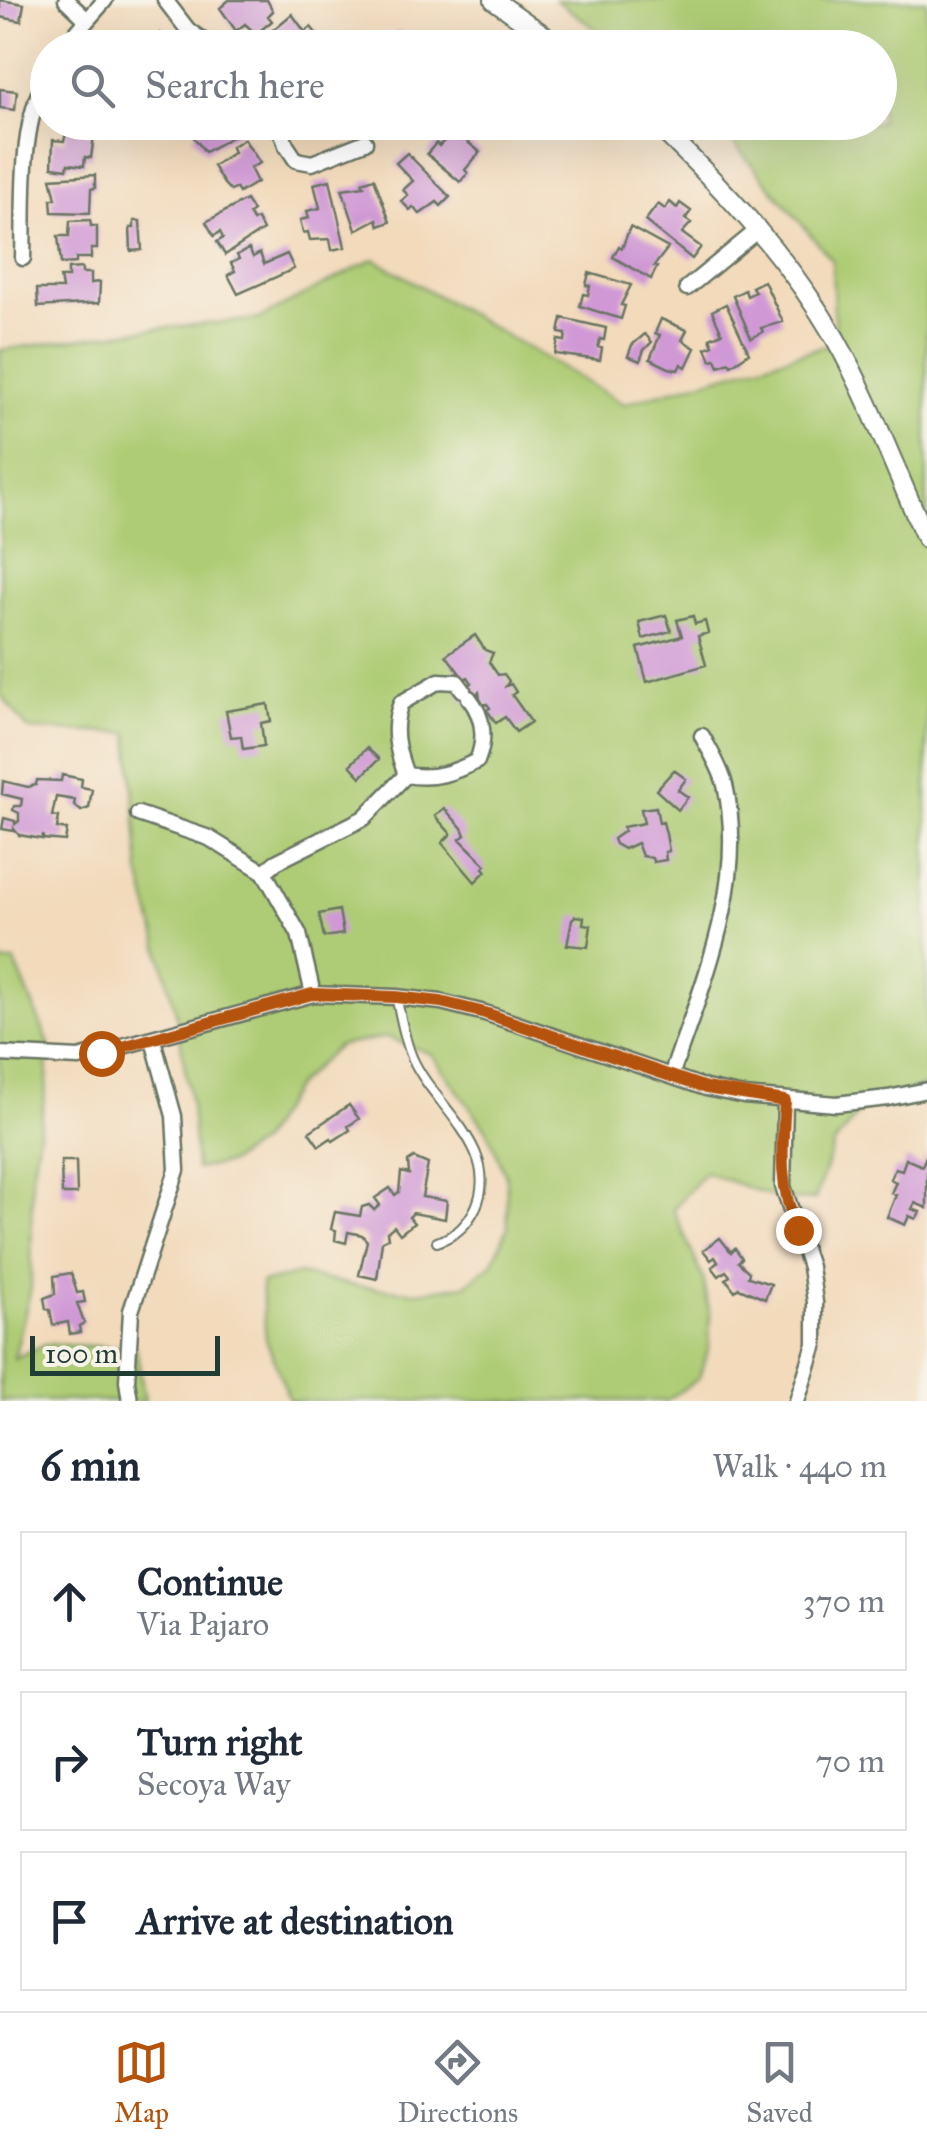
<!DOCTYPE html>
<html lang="en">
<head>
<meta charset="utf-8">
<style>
  :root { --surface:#fff; --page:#f6f6f7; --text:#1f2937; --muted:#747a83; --line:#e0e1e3; --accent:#b45309 }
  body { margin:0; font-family:"IM FELL Great Primer",serif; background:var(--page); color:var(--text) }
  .scale { position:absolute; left:30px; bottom:25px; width:190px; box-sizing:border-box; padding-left:10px; border:5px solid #1f3d34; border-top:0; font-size:28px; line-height:35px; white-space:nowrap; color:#1f3d34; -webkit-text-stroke:8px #f7f3e8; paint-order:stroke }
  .stop { position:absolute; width:30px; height:30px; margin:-22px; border:8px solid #b45309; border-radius:50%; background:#fff }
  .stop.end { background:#b45309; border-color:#fff; box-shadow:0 2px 10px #0008 }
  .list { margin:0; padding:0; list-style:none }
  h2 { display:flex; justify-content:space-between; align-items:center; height:130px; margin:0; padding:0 40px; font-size:42px }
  h2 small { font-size:32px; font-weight:400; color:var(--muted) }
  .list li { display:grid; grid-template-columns:65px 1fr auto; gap:30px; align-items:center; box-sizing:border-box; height:140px; margin:0 20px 20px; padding:0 20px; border:2px solid var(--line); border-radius:0px }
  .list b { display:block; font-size:38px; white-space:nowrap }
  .list p { margin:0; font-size:32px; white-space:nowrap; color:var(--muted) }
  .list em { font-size:32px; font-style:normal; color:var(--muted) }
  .icon { flex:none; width:55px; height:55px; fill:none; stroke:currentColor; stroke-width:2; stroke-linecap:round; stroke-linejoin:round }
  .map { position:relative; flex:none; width:927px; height:1401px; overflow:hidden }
  .search { position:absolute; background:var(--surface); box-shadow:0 10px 40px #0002; left:30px; right:30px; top:30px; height:110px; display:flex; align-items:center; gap:25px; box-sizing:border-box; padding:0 35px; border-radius:55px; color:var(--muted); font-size:38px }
  .sheet { height:610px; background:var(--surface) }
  nav { display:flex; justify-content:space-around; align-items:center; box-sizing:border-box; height:140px; border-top:2px solid var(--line); background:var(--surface); font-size:28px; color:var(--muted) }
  nav a { display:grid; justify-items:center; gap:5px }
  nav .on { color:var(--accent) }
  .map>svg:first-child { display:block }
</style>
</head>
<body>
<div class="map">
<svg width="927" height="1401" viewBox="0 0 927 1401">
  <rect width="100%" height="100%" fill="#f7f3e8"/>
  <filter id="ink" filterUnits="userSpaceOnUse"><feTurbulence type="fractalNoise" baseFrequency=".01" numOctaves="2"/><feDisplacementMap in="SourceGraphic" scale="20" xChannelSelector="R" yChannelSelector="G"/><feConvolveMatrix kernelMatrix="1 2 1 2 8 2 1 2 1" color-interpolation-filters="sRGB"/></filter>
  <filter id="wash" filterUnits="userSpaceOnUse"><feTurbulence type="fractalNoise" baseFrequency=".0048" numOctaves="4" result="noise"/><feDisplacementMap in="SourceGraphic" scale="40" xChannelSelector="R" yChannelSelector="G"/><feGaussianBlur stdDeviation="2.25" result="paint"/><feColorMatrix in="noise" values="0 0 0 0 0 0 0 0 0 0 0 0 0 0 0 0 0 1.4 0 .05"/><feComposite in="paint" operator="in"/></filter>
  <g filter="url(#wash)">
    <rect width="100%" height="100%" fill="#f2dabb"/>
    <path fill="#aecc74" stroke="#668454" stroke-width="2.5" d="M 556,0 L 927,0 L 927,1085 L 866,1104 L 834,1144 L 815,1199 L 784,1201 L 705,1172 L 673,1209 L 703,1278 L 710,1314 L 709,1345 L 699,1378 L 666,1401 L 290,1401 L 266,1339 L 261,1283 L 299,1274 L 356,1286 L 417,1292 L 465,1285 L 492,1264 L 508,1227 L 506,1176 L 487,1130 L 431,1054 L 387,1037 L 338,1046 L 296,1085 L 260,1142 L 229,1163 L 196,1169 L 191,1106 L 176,1013 L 140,873 L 129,733 L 29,730 L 0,694 L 0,350 L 133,331 L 258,319 L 374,259 L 624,404 L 835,343 L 832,260 L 717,123 L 880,122 L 880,48 L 621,47 Z
      M 0,962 L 15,962 L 49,1044 L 47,1081 L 32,1177 L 31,1288 L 14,1358 L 46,1344 L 136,1348 L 145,1401 L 0,1401 Z"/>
    <g id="blocks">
      <path fill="#d099d5" d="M 0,0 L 24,4 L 21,21 L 0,17 Z
        M 229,0 L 267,0 L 273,11 L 268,16 L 272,21 L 256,34 L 245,24 L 236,31 L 220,8 Z
        M 292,14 L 305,32 L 311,27 L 320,38 L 309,48 L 269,48 L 262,39 Z
        M 397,31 L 403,34 L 423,48 L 384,48 Z
        M 160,33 L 180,48 L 131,48 L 140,35 L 154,42 Z
        M 0,89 L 17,91 L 15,110 L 0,108 Z
        M 194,122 L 258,122 L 205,152 L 192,135 L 199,131 Z
        M 467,122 L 500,122 L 484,138 L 477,132 L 473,136 L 463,127 Z
        M 68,126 L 89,128 L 88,134 L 94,135 L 91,158 L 85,157 L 84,166 L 68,164 L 67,169 L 52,167 L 53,140 L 64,141 Z
        M 449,127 L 480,152 L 465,170 L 468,173 L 460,182 L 427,154 L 436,143 L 439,146 L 444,141 L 440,138 Z
        M 244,139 L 260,163 L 250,168 L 257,182 L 239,193 L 236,188 L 231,191 L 224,184 L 213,166 L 234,152 L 231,147 Z
        M 407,153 L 450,197 L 441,206 L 437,202 L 420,214 L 413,207 L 410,210 L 401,201 L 408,195 L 403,190 L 413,181 L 396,163 Z
        M 95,175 L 95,188 L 91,189 L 90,213 L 52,212 L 51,199 L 56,199 L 51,178 Z
        M 374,178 L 390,222 L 379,226 L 377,219 L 356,230 L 342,189 L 364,186 L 362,182 Z
        M 330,180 L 345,247 L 332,250 L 330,239 L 310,240 L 308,232 L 303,233 L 300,220 L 309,218 L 307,211 L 320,208 L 314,184 Z
        M 246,200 L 253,211 L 249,214 L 253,221 L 257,219 L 263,230 L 225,255 L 217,242 L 223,238 L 220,232 L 214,236 L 206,222 Z
        M 670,202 L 677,208 L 680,203 L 691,211 L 685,219 L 691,223 L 682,233 L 701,247 L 692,259 L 645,221 L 658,204 L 665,209 Z
        M 90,220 L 91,226 L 97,226 L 97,249 L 91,249 L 91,258 L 76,258 L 76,263 L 61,264 L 58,236 L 69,236 L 70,221 Z
        M 134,221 L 140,221 L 142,250 L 131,251 L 130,228 L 134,228 Z
        M 630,227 L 668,248 L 654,266 L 657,267 L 651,279 L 613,257 L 619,246 L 622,248 Z
        M 249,249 L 253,257 L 260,253 L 264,264 L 287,254 L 294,269 L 238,294 L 228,275 L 235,271 L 231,263 L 239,259 L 237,255 Z
        M 82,268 L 82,273 L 91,273 L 91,283 L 100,282 L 99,303 L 38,307 L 37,289 L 62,289 L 60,277 L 68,277 L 68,269 Z
        M 589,273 L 631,285 L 621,305 L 625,306 L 621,319 L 580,306 L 583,294 L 588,295 L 590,286 L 586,285 Z
        M 764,281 L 783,322 L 761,328 L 763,332 L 751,338 L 733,296 L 745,290 L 747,296 L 755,292 L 752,287 Z
        M 726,304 L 749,353 L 731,365 L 729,362 L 719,366 L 716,359 L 711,360 L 706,348 L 713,345 L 710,338 L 722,333 L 712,311 Z
        M 562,318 L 606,328 L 604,340 L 600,339 L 598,347 L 602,348 L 600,360 L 555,354 L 558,340 L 565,341 L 566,334 L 559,333 Z
        M 661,319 L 687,330 L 682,340 L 695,348 L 686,367 L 681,364 L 678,370 L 669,368 L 650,359 L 660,335 L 655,333 Z
        M 645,334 L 652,342 L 644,350 L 640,361 L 628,356 L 632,345 Z
        M 666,615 L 671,631 L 643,639 L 639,622 Z
        M 693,616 L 695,624 L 705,621 L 708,633 L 698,636 L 706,665 L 647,682 L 638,648 L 682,636 L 677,620 Z
        M 475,635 L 485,650 L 493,653 L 489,662 L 498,675 L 504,674 L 509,681 L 506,686 L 511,684 L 516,692 L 512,695 L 531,722 L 516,732 L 505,717 L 496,723 L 487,710 L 490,708 L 487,704 L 483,705 L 480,700 L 479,692 L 464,702 L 458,693 L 472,683 L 468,677 L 464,679 L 446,655 Z
        M 268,704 L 271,721 L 261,723 L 264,746 L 243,749 L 241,736 L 231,737 L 226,711 Z
        M 367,748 L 379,759 L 361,777 L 350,765 Z
        M 674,770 L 686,779 L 678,790 L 688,797 L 678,810 L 656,790 Z
        M 62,775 L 82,779 L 81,787 L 92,789 L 89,808 L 81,811 L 74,805 L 75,800 L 56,797 L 52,816 L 59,817 L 57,828 L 67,830 L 65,841 L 43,839 L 43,835 L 42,839 L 19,835 L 14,829 L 14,831 L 2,829 L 4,818 L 15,821 L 15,824 L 19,821 L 19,813 L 13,810 L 14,806 L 21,806 L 22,799 L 2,794 L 3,781 L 28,787 L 36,785 L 37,780 L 61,781 Z
        M 656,807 L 659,823 L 663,822 L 666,834 L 669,851 L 665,852 L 666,860 L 653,862 L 652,858 L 642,856 L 637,843 L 624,849 L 615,844 L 613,839 L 624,831 L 623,827 L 644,823 L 641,809 Z
        M 444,808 L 462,828 L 465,835 L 460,839 L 486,865 L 483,868 L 486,871 L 475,882 L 442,843 L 451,834 L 435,816 Z
        M 339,910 L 343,934 L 324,937 L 319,914 Z
        M 575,916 L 584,917 L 583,924 L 591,925 L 588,947 L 567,945 L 572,919 Z
        M 349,1105 L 359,1119 L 348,1126 L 350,1130 L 333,1141 L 331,1138 L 319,1146 L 309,1132 Z
        M 927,1154 L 927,1208 L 915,1203 L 912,1209 L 920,1212 L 916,1219 L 909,1216 L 905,1225 L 887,1217 L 896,1195 L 891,1193 L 896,1182 L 890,1179 L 895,1168 L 902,1170 L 906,1159 L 922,1166 Z
        M 414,1158 L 428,1164 L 422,1197 L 447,1201 L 445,1219 L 413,1213 L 409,1217 L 414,1223 L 400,1234 L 394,1226 L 387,1232 L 388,1238 L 382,1241 L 377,1279 L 359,1275 L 367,1241 L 362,1235 L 348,1232 L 346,1243 L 335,1240 L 336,1230 L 331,1229 L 335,1212 L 360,1216 L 362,1207 L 369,1205 L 374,1210 L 380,1205 L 375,1198 L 390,1188 L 395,1195 L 399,1192 L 401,1172 L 409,1174 L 408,1162 Z
        M 61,1161 L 76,1161 L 77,1194 L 62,1194 Z
        M 720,1238 L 731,1252 L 735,1248 L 742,1258 L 738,1262 L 749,1272 L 748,1277 L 771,1284 L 765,1299 L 739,1288 L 735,1291 L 726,1279 L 730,1276 L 726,1271 L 719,1276 L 712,1267 L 718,1262 L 715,1257 L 711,1260 L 703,1250 Z
        M 71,1273 L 77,1293 L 83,1292 L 85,1302 L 77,1303 L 84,1323 L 79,1326 L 80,1332 L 70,1334 L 68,1322 L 53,1325 L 50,1310 L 46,1309 L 44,1298 L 55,1294 L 54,1276 Z"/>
    </g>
  </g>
  <g filter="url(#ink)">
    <use href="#blocks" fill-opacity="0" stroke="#697463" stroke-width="2.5"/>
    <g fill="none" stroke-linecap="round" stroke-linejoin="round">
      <defs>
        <path id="service" d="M 396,997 C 401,1016 404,1039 412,1057 C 432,1105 502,1148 476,1207 C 467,1225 457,1235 437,1242"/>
        <path id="minor" d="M 66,0 L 87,20
          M 165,0 L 188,30 L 213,48
          M 63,48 L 105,0
          M 278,122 L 286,145 L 296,160 L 312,163 L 365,142
          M 23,258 C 25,200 18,127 48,74
          M 687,288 L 759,229
          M 463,690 L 457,682 L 439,681 L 401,703 C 391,728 397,751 406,775 C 433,780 453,773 477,761 C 486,739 484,717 469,698
          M 138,814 L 209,838 L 264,872 L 299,934 L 313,994
          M 264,872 L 276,862 L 364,818 L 406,775
          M 0,1054 L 79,1058 L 313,994 L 396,997 L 441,1002 L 485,1013 L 706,1088 L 744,1096 L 836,1104 L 888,1098 L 927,1090
          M 671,1076 C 702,985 748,882 725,785 C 721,768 710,751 702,736
          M 785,1101 L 783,1186 L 810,1267 L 815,1302 L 815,1344 L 797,1401
          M 130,1401 L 127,1381 L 131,1311 L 177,1170 L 174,1116 L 153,1040"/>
        <path id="tertiary" d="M 494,0 L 562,48
          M 654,122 C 723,187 787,256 835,338 C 871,402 896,473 927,540"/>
      </defs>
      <use href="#service" stroke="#697463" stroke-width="12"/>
      <use href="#minor" stroke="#697463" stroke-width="19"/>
      <use href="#tertiary" stroke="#697463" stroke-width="22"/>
      <use href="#service" stroke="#fff" stroke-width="8"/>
      <use href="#minor" stroke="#fff" stroke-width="14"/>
      <use href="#tertiary" stroke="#fff" stroke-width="18"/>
    </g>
  </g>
  <g fill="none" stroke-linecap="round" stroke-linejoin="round" filter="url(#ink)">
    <path stroke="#b45309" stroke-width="12" d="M 101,1053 L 312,994 L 396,997 L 441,1002 L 485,1013 L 706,1088 L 785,1101 C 782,1146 778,1188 798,1230"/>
  </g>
</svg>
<div class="scale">100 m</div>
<div class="stop" style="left:101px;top:1053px"></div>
<div class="stop end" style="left:798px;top:1230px"></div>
<div class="search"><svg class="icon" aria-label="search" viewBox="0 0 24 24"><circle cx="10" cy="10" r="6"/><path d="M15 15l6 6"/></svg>Search here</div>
</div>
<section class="sheet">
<h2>6 min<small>Walk · 440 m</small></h2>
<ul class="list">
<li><svg class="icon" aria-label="ahead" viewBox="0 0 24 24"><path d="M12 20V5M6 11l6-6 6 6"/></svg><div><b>Continue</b><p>Via Pajaro</p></div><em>370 m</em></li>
<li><svg class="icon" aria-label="right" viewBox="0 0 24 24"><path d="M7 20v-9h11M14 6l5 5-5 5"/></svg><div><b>Turn right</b><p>Secoya Way</p></div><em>70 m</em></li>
<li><svg class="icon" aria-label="arrive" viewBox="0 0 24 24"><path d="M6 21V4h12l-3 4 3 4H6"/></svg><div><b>Arrive at destination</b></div></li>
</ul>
</section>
<nav>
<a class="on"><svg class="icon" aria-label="map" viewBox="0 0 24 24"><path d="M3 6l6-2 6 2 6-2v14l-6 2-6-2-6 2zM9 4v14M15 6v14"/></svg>Map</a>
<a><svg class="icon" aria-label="directions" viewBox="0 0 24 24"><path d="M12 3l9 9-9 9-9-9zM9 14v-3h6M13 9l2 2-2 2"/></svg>Directions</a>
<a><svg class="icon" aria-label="saved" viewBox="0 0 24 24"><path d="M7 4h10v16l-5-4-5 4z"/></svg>Saved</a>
</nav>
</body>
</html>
